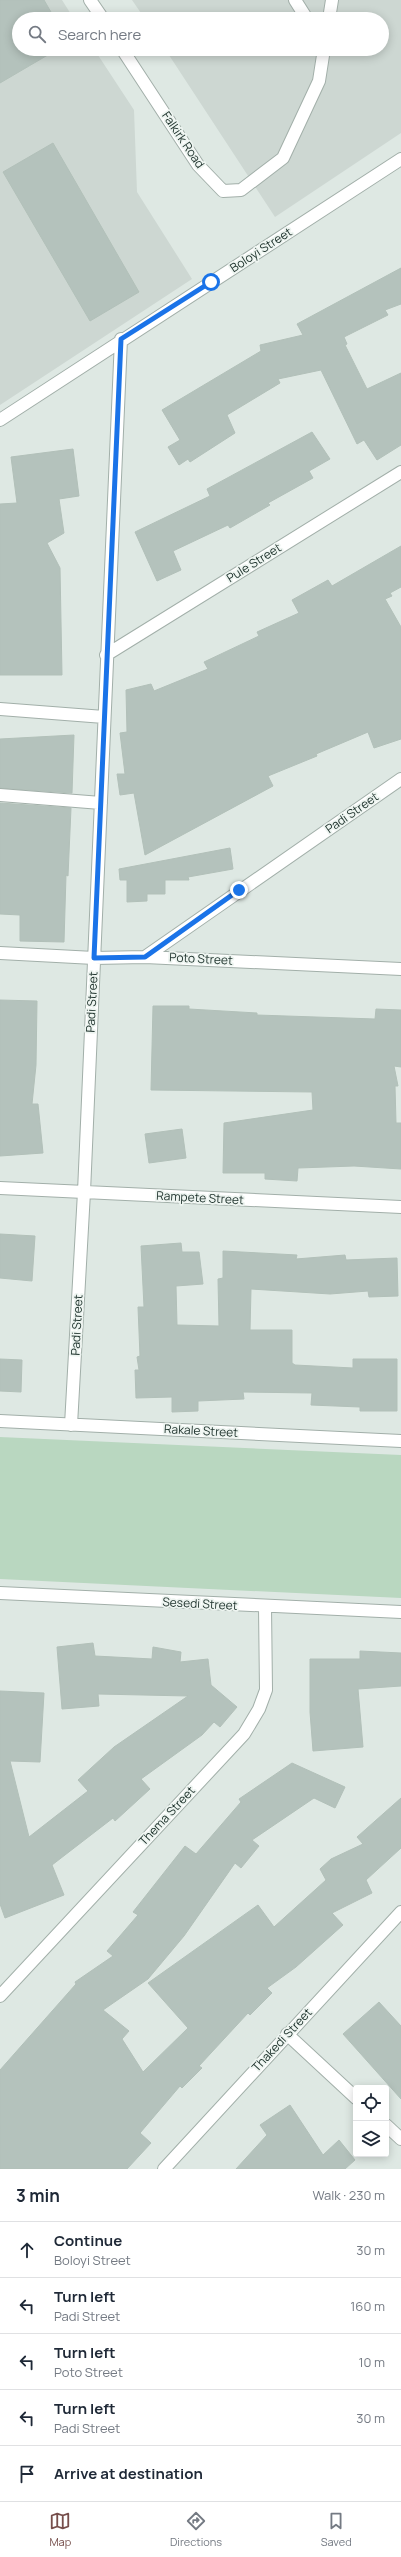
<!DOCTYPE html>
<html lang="en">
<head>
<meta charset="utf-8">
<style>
  :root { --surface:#fff; --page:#f2f2f3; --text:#1f2937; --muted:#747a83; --line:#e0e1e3; --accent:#764e4b }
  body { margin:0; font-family:Manrope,sans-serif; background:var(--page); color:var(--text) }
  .controls { position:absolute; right:12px; bottom:12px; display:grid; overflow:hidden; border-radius:4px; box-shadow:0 2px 10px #0003 }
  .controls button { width:36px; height:36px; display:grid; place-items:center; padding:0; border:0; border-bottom:1px solid var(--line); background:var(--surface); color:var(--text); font:20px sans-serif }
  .stop { position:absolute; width:12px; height:12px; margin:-9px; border:3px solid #1a73e8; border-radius:50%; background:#fff }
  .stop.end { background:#1a73e8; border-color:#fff; box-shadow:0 1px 4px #0008 }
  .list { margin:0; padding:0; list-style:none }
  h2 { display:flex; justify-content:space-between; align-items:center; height:52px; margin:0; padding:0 16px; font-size:17px }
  h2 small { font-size:13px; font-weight:400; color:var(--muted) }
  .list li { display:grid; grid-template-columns:26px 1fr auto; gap:12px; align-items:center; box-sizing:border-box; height:56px; padding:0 16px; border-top:1px solid var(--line) }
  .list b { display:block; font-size:15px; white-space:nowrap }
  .list p { margin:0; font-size:13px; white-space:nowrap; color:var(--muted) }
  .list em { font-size:13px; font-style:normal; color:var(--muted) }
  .icon { flex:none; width:22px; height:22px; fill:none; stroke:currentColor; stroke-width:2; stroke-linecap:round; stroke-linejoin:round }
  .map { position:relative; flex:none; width:401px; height:2169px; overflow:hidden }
  .search { position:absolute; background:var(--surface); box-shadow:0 2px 10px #0003; left:12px; right:12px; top:12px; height:44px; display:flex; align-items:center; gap:10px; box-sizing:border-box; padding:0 14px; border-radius:22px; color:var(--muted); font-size:15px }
  .sheet { height:332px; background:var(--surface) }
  nav { display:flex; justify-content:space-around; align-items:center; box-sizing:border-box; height:56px; border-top:1px solid var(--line); background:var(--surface); font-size:11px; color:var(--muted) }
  nav a { display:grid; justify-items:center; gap:2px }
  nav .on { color:var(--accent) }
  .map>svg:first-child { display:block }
</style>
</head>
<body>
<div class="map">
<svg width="401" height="2169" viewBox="0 0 401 2169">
  <rect width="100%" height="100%" fill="#dee8e3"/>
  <path fill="#cdd7d2" d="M 0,0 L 62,0 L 74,19 L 19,19 L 19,49 L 94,49 L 134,110 L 137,192 L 192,279 L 0,405 Z
    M 132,0 L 401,0 L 401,133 L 275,217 L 165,49 L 382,49 L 382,19 L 145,19 Z"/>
  <path fill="#b9d7c0" d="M 0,1437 L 401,1455 L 401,1598 L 0,1579 Z"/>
  <path fill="#b4c2bc" stroke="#b2c0b9" d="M 0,0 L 44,0 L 55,19 L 19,19 L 19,49 L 58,49 L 0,83 Z
    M 53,143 L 139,292 L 90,321 L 3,172 Z
    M 401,268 L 401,304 L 385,310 L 388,315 L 344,337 L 347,344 L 345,345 L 367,389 L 401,373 L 401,445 L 377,460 L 364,440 L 357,444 L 321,370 L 278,379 L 280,383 L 227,415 L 235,433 L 190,462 L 188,459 L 179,465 L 168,447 L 180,440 L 162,410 L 261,351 L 260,345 L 303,335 L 297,324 Z
    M 312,432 L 330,459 L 309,471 L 313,478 L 268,503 L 270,505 L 230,528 L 228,525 L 173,551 L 181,570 L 157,581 L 135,532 L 210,496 L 207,489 Z
    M 73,449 L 79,496 L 59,499 L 64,533 L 47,543 L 60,568 L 62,675 L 0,675 L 0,504 L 17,503 L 11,457 Z
    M 401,546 L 401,587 L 390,593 L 392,596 L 385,599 L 401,627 L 401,739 L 374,748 L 368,732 L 316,754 L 317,756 L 268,776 L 273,786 L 145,855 L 134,793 L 120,795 L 117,774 L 125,774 L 120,733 L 127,732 L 126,690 L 151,684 L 154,691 L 208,669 L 204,662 L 259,636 L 257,632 L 299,613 L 292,600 L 328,580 L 332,586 Z
    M 74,735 L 72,793 L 0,788 L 0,739 Z
    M 0,803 L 71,808 L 68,876 L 66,875 L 64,942 L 20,941 L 20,915 L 0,914 Z
    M 230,848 L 233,869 L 188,877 L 189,880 L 165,880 L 165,894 L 147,894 L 147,901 L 127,902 L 127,880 L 120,880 L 119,869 Z
    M 0,1000 L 37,1001 L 36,1065 L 32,1104 L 38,1104 L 43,1153 L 0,1156 Z
    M 153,1006 L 189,1006 L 189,1009 L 257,1013 L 257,1015 L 375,1019 L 376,1009 L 401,1010 L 401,1067 L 394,1066 L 398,1086 L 395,1086 L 396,1123 L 401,1123 L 401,1169 L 354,1166 L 298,1168 L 297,1181 L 265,1179 L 265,1173 L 223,1173 L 224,1123 L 313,1110 L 312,1092 L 151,1090 Z
    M 182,1129 L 186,1158 L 149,1163 L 145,1134 Z
    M 0,1234 L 35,1236 L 32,1281 L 0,1278 Z
    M 181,1243 L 182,1252 L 199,1252 L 203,1284 L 176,1286 L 177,1325 L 219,1326 L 218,1279 L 223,1278 L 223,1251 L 297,1255 L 296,1259 L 345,1255 L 346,1260 L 397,1258 L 398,1296 L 369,1297 L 368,1291 L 330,1294 L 251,1289 L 250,1330 L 292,1330 L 292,1363 L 295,1365 L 353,1368 L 353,1359 L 397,1359 L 397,1411 L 360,1411 L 360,1407 L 311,1405 L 312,1393 L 243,1392 L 244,1399 L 198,1401 L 198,1411 L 172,1412 L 172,1397 L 136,1398 L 135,1370 L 139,1370 L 137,1357 L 140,1356 L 138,1307 L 144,1307 L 141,1246 Z
    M 0,1359 L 22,1360 L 21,1392 L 0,1391 Z
    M 93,1643 L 95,1656 L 152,1659 L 153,1647 L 181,1652 L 180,1662 L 208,1659 L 211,1685 L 237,1707 L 220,1727 L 214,1722 L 202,1735 L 141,1779 L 150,1789 L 115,1821 L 113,1818 L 52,1865 L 64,1895 L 5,1918 L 0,1904 L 0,1691 L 44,1693 L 40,1762 L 10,1761 L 29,1837 L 88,1791 L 78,1780 L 114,1747 L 188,1696 L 98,1694 L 99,1706 L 62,1709 L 57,1647 Z
    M 360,1651 L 401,1653 L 401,1686 L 358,1689 L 363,1747 L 313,1751 L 310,1712 L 310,1659 L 360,1659 Z
    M 292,1763 L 345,1787 L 335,1808 L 314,1798 L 252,1840 L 259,1846 L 241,1868 L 235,1863 L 184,1936 L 148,1979 L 103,2010 L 129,2031 L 122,2039 L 143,2072 L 188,2028 L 148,1983 L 258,1905 L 274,1927 L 326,1880 L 320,1869 L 331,1859 L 363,1844 L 357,1837 L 401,1798 L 401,1848 L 366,1880 L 372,1893 L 332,1913 L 343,1925 L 296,1967 L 267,1988 L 272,1993 L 250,2015 L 248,2013 L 199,2066 L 202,2068 L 182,2088 L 180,2086 L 140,2133 L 151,2143 L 127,2169 L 0,2169 L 0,2070 L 76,1984 L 75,1982 L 113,1956 L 107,1951 L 138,1915 L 133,1912 L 185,1846 L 196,1854 L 241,1802 L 239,1799 Z
    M 379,2002 L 401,2026 L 401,2099 L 343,2034 Z
    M 290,2105 L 323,2155 L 339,2140 L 355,2160 L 345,2169 L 236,2169 L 267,2135 L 260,2125 Z"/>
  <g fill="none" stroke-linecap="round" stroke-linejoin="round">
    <defs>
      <path id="minor" d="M 90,0 L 103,19
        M 295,0 L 307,19
        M 329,19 L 332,0
        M 122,49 L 198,165 L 223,191 L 241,190 L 283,158 L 319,81 L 324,49
        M 0,420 L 401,159
        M 106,655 L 401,472
        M 0,709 L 104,717
        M 0,795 L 101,803
        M 0,953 L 94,958 L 145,957 L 401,969
        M 145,957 L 401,779
        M 0,1188 L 401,1207
        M 0,1421 L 401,1441
        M 71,1425 L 84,1192 L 121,339
        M 0,1593 L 401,1612
        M 0,1996 L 244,1734 L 259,1709 L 266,1690 L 265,1607
        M 287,2034 L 356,2098
        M 386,2125 L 401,2139
        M 164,2169 L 401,1912"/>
    </defs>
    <use href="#minor" stroke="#a2afa9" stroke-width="14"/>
    <use href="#minor" stroke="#fff" stroke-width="12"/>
  </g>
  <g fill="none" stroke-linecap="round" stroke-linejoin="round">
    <path stroke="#1a73e8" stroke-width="5" d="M 211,282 L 121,339 L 94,958 L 145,957 L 239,890"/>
  </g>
  <g text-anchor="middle" stroke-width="3.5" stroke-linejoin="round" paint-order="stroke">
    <g font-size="12" fill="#21352f" stroke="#eef5f1">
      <text transform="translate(183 140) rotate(56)" y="4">Falkirk Road</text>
      <text transform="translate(261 250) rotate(-33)" y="4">Boloyi Street</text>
      <text transform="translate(254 563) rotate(-32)" y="4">Pule Street</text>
      <text transform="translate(352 813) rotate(-35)" y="4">Padi Street</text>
      <text transform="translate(201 959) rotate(3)" y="4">Poto Street</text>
      <text transform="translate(92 1002) rotate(-87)" y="4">Padi Street</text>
      <text transform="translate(200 1198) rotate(3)" y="4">Rampete Street</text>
      <text transform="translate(77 1325) rotate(-87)" y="4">Padi Street</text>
      <text transform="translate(201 1431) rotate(3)" y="4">Rakale Street</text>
      <text transform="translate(200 1604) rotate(3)" y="4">Sesedi Street</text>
      <text transform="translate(167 1816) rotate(-47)" y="4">Thema Street</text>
      <text transform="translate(282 2040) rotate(-47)" y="4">Thakedi Street</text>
    </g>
  </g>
</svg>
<div class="controls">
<button><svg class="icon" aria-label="locate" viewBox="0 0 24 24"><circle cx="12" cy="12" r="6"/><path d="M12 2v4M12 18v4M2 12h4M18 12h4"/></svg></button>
<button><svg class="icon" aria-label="layers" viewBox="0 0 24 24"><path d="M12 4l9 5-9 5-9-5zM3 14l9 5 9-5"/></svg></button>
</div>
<div class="stop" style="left:211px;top:282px"></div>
<div class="stop end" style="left:239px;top:890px"></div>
<div class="search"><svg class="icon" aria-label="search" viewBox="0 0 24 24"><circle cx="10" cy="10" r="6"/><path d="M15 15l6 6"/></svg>Search here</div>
</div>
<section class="sheet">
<h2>3 min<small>Walk · 230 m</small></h2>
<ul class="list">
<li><svg class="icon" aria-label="ahead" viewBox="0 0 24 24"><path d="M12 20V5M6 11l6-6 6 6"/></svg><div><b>Continue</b><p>Boloyi Street</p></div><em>30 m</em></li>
<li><svg class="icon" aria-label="left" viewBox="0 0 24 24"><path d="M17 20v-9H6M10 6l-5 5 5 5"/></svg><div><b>Turn left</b><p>Padi Street</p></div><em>160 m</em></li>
<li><svg class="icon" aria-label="left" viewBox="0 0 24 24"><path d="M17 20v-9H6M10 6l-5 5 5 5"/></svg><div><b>Turn left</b><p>Poto Street</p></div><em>10 m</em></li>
<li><svg class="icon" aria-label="left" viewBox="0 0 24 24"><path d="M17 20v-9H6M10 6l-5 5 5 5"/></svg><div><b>Turn left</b><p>Padi Street</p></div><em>30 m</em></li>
<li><svg class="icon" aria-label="arrive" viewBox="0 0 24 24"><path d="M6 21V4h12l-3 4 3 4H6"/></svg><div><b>Arrive at destination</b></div></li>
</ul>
</section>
<nav>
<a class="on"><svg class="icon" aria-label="map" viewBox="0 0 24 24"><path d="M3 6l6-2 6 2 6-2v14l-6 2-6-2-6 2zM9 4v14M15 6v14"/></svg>Map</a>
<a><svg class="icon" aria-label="directions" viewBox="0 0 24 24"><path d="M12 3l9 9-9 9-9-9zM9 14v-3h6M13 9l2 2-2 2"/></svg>Directions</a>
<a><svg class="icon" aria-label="saved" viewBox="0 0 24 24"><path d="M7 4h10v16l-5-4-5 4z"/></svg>Saved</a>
</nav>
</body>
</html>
